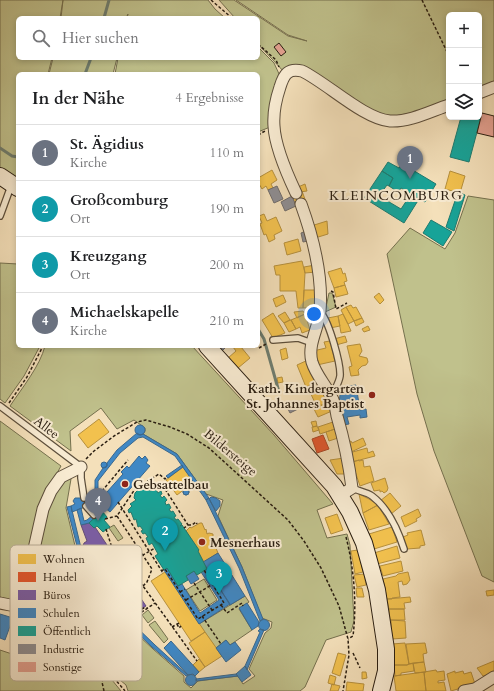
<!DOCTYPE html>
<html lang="de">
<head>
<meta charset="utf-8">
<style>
  :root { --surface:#fff; --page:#f6f6f6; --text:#202124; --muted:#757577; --line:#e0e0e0; --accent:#8f2418 }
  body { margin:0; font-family:Cardo,serif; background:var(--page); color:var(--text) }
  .controls { position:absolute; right:12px; top:12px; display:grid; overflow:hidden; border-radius:6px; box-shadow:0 2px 6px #0003 }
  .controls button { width:36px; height:36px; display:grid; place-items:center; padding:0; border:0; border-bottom:1px solid var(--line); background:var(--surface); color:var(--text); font:20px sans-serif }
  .you { position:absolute; left:314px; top:314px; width:14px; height:14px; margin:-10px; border:3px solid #fff; border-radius:50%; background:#1a73e8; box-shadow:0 0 0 6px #1a73e833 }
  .badge { display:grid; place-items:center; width:26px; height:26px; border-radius:50%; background:var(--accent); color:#fff; font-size:13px; font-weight:700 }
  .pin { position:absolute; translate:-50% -33px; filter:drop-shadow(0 1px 2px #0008) }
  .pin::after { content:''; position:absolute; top:21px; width:14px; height:12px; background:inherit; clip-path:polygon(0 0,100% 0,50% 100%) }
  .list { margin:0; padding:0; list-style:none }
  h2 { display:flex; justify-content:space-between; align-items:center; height:52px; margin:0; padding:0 16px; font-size:17px }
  h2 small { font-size:13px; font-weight:400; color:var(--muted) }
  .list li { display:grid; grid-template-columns:26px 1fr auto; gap:12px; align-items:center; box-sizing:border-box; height:56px; padding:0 16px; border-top:1px solid var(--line) }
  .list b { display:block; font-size:15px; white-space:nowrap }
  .list p { margin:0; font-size:13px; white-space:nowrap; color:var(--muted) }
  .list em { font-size:13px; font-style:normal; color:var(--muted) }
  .icon { flex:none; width:22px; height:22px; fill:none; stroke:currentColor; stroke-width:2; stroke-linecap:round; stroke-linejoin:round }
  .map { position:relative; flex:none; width:494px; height:691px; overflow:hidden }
  .search { position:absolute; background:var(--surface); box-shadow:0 2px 6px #0003; left:16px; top:16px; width:244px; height:44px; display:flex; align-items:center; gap:10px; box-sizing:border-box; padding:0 14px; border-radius:6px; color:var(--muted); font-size:15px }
  .panel { position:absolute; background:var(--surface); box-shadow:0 2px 6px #0003; left:16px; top:72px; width:244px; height:276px; border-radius:6px }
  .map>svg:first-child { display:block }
</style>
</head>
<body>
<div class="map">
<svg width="494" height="691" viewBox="0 0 494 691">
  <rect width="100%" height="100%" fill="#f4e0ba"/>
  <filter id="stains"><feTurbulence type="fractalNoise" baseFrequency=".005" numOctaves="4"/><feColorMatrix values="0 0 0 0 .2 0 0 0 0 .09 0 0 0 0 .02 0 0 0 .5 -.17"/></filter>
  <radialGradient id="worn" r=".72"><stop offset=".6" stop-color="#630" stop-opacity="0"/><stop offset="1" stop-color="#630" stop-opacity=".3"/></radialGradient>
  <path fill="#c0c18c" stroke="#75704e" d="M 0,0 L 63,0 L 60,18 L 18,18 L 18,58 L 52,58 L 48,74 L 18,74 L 18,180 L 0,168 Z
    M 63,0 L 208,0 L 215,9 L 225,18 L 127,18 L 128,14 L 126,18 L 61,18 Z
    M 219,0 L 234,0 L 288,36 L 307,41 L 288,35 L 236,0 L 494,0 L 494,81 L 479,88 L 479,15 L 449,15 L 449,102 L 431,109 L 390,117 L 370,111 L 306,69 L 285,73 L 258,44 L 258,18 L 235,18 Z
    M 258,47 L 274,63 L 280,76 L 270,127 L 258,132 L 258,74 L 115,74 L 118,58 L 258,58 Z
    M 53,58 L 117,58 L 113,74 L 49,74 Z
    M 468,196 L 494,200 L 494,582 L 482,576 L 434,451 L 417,394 L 387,254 L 410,228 L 445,249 L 455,233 Z
    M 0,263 L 18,264 L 18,346 L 40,346 L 24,376 L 5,403 L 0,399 Z
    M 329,293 L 332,293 L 336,307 L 325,312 Z
    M 45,346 L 192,346 L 274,435 L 333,504 L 317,510 L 327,538 L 347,534 L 350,545 L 354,621 L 351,632 L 326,640 L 305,687 L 300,691 L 128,691 L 126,685 L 77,644 L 26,605 L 34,564 L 47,510 L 65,477 L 71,479 L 66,508 L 76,550 L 123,621 L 153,649 L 184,676 L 184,682 L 191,688 L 198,681 L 238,676 L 243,684 L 255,676 L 249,669 L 265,633 L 271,628 L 272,622 L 262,618 L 242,567 L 218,516 L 223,500 L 206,494 L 177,454 L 143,434 L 145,431 L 145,428 L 134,420 L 117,429 L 101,408 L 70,431 L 71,451 L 10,406 C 22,388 40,366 45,346 Z
    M 0,421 L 61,466 L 50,486 L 21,594 L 12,601 L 0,600 Z
    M 114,525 L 123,538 L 118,541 L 109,528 Z
    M 204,579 L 217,600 L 200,611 L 186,590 Z
    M 245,596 L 249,602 L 239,609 L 252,630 L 230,645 L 226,640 L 216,648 L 199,624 Z
    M 148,610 L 154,618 L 148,623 L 142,615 Z
    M 155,621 L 168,639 L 164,643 L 149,625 Z
    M 24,639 L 65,669 L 76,649 L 112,680 L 121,691 L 0,691 L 0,650 L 12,654 Z"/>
  <path fill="#f2c14e" stroke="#b6903c" d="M 272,170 L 277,180 L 271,184 L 273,188 L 268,190 L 266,186 L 262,189 L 258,182 L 258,178 Z
    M 450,171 L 465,176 L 460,193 L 445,189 Z
    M 305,184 L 307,191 L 300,192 L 298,187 Z
    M 302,191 L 306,202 L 296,206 L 291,195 Z
    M 264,214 L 267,221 L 276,217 L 282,231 L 274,235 L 275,239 L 269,242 L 266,234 L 264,235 L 260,224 L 262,223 L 259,216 Z
    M 327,221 L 328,234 L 315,238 L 311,226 Z
    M 298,239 L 301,251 L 287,255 L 284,243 Z
    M 302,261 L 305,273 L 303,308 L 298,308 L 296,291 L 280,291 L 280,275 L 276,275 L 274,266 Z
    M 315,265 L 316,272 L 305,273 L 304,267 Z
    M 341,268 L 343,274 L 345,273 L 347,281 L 344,282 L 345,285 L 334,288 L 328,272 Z
    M 345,285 L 348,294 L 336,297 L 334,288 Z
    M 304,290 L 317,290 L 317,307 L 303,308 Z
    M 379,293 L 384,300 L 380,304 L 374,297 Z
    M 283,295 L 286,302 L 276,307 L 273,299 Z
    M 351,305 L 353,308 L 356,307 L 362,318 L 354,321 L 346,307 Z
    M 346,307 L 354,321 L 348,324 L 341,310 Z
    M 303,311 L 305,314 L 297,318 L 294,312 Z
    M 285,312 L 290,320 L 284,323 L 278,316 Z
    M 273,313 L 285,333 L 273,338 L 262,320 Z
    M 305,314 L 310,330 L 302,333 L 300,327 L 296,329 L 291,320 Z
    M 343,314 L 348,324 L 351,331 L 341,333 L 338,316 Z
    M 338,316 L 340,326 L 330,328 L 328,318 Z
    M 362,318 L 364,322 L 356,326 L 354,321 Z
    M 290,320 L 291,320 L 296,329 L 289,332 L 284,323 Z
    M 368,326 L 370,330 L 364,332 L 362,329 Z
    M 345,336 L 347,342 L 336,345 L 334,339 Z
    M 330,341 L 335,361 L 317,365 L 313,351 L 326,348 L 324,342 Z
    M 360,344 L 362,351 L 359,356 L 367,358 L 368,362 L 366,365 L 362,366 L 358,370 L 359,375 L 351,376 L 349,367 L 352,366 L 347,346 Z
    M 234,346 L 243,346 L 241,347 L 250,358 L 238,368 L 228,358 L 236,351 L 233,347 Z
    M 286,348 L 288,358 L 282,360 L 280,350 Z
    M 308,360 L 317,382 L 306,387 L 297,365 Z
    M 282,377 L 283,382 L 278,383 L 277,378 Z
    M 319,385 L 328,402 L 317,407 L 309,390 Z
    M 328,402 L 332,411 L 318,417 L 314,409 Z
    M 99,419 L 109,432 L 88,448 L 78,435 Z
    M 316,421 L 317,426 L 313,427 L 311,422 Z
    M 336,421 L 338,428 L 320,434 L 318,427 Z
    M 317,426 L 319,430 L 313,432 L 312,427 Z
    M 338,428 L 341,437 L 329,441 L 326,432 Z
    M 363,438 L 366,445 L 349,453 L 346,443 L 351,441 L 352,443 Z
    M 367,448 L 368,453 L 373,451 L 375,456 L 352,462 L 349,453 Z
    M 344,458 L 348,474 L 337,474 L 330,460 Z
    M 359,460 L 359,461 L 363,460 L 364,467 L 370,466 L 374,481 L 360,486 L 352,462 Z
    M 183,467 L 194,482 L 177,495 L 166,480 Z
    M 385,478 L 388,488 L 387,491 L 384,493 L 382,491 L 380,492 L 380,490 L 374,491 L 371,483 Z
    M 390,493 L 401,506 L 391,514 L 380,501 Z
    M 359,494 L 369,499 L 378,505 L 363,513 Z
    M 378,505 L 389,524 L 369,530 L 363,513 Z
    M 418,509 L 421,516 L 416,519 L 417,521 L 405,527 L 401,517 Z
    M 337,514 L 343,530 L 331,534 L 325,518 Z
    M 200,523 L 202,523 L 205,530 L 206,529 L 207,534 L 209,533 L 213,534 L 213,538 L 210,540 L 211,542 L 213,541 L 218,553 L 204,562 L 186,531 L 190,527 L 191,528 Z
    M 392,527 L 397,542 L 374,549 L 369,534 Z
    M 421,530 L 425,545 L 420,546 L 420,548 L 407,549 L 403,537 L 408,535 L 407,533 Z
    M 397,546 L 400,558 L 377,564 L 374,553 Z
    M 358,550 L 363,572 L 355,574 L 351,551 Z
    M 401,561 L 403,571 L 383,576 L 380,566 Z
    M 165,572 L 205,632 L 191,641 L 151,581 Z
    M 408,572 L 410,580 L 407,584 L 403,585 L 402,581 L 398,582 L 400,597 L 392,598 L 392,599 L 387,599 L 383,579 L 396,576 L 398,574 Z
    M 364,574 L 366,585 L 357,587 L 354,575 Z
    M 356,588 L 362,588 L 364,597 L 357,597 Z
    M 494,590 L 494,595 L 487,596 L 486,591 Z
    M 410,597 L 411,602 L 404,603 L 405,609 L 389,609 L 387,599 Z
    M 389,609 L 404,609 L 405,620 L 390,620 Z
    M 391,620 L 405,621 L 406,638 L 392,639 Z
    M 205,632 L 222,656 L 205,667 L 189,643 Z
    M 405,643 L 409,664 L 407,665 L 394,665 L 392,644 Z
    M 425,643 L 427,653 L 423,654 L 424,662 L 409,664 L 406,644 Z
    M 338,653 L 346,655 L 340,676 L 332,673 Z
    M 199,659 L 205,667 L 199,672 L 193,665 Z
    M 494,661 L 494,673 L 483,676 L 477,668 Z
    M 424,662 L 426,672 L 415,673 L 413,663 Z
    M 413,663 L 414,671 L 401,673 L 401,675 L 395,676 L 394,665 L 407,665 L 409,664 Z
    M 436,670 L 437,672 L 444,671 L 445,680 L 438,681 L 438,683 L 444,682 L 446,691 L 426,691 L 424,672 Z
    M 455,671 L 455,673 L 463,671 L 464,674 L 471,672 L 475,684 L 451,691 L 447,674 Z
    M 362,672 L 366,672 L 367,678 L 362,679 Z
    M 424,672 L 426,691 L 396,691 L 394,676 Z
    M 330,675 L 336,677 L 334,685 L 328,683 Z
    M 347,682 L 364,684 L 363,691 L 346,691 Z
    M 332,684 L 340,686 L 338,691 L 330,691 Z"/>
  <path fill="#e4572e" stroke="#ac4625" d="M 323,435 L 329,449 L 317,453 L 312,439 Z"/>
  <path fill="#7b5ea7" stroke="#634b7a" d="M 89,523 L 94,528 L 95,527 L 107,545 L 93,554 L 90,548 L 86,549 L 83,546 L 84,543 L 87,541 L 81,525 Z
    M 113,557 L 146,606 L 127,617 L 96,568 Z"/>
  <path fill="#3f88c5" stroke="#39688f" d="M 356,385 L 360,410 L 366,409 L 367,417 L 360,418 L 360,415 L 347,417 L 349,424 L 343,425 L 339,403 L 341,387 Z
    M135 430a5 5 0 1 1 10 0a5 5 0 1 1-10 0Z
    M 137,433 L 140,435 L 143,434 L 177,454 L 209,498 L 206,500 L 175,456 L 143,437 L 138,438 L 120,453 L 98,481 L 98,499 L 95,495 L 95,480 L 103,468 L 107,466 L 107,463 L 117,450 Z
    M 139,456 L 142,459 L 145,456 L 148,460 L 146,463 L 150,466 L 110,512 L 98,502 L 123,474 L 121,472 L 127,466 L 129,468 Z
    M101 465a3 3 0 1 1 6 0a3 3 0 1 1-6 0Z
    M 182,465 L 183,467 L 168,478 L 166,476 Z
    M183 492a3 3 0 1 1 6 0a3 3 0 1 1-6 0Z
    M183 492a3 3 0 1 1 6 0a3 3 0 1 1-6 0Z
    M 95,495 L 98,499 L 98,502 L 72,512 L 71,506 L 75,504 L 73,501 L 75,498 L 80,498 Z
    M 211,497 L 216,498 L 220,501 L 220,506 L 216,511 L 209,499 Z
    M 209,498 L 242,567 L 263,619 L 260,621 L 239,568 L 206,500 Z
    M 71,506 L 81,548 L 127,618 L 155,645 L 188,675 L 186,676 L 152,647 L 124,620 L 78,550 L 67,507 Z
    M 81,508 L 84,521 L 87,520 L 99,510 L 101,513 L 89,523 L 81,525 L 77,510 Z
    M 218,553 L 245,596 L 230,605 L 203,562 Z
    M 167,568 L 178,586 L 182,584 L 200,613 L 219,600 L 201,572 L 207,569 L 230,604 L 199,624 L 164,570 Z
    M 194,571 L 199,579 L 191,584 L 186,576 Z
    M 247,603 L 259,622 L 258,626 L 252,630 L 239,608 Z
    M 0,614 L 13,618 L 5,640 L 0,638 Z
    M258.5 625a5.5 5.5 0 1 1 11 0a5.5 5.5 0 1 1-11 0Z
    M 260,629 L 264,630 L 247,670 L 245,666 L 260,632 L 258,631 Z
    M 226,640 L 230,645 L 235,642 L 241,650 L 226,662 L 216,648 Z
    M 171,641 L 199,672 L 195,676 L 193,674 L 188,675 L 164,648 Z
    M 245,666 L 251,675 L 242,682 L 236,674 Z
    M 236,674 L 238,676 L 196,681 L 196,679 Z
    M185.5 680a5.5 5.5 0 1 1 11 0a5.5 5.5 0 1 1-11 0Z"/>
  <path fill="#17a398" stroke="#1d7b70" d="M 479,116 L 481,117 L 469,162 L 450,157 L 461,117 Z
    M 404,160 L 413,166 L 411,169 L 436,184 L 425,202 L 401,188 L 398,192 L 389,186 L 393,178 L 382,171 L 388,162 L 399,168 Z
    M 382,171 L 393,178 L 389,186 L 387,185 L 379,196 L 401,209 L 411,194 L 419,199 L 404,223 L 364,198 Z
    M 458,192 L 465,195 L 454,231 L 446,227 Z
    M 431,220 L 452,232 L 443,246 L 423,233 Z
    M 144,488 L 148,488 L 150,491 L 155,488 L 158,493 L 161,491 L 162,494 L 160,495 L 162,498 L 164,496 L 167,500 L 165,502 L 166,505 L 169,504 L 171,508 L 169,509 L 171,512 L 173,511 L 176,516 L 174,517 L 176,520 L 178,519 L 182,524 L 180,526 L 182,525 L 199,550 L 198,551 L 207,569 L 197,575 L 194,571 L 186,576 L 188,580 L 178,586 L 167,568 L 164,570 L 155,556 L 158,554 L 152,543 L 149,545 L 146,538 L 148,537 L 145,533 L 143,534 L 141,531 L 143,530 L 140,526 L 138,527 L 136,519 L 134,520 L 131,512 L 129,513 L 128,510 L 132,506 L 130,504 L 136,500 L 134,498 L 135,493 L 139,489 Z
    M 102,511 L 107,517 L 104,520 L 110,527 L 103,532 L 97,526 L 94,528 L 89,523 Z"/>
  <path fill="#8d8d92" stroke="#6f6c6b" d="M 277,186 L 283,199 L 274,203 L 268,190 Z
    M 292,196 L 296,206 L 285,211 L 281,202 Z
    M 306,231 L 308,241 L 303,242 L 301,233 Z
    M 218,346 L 225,346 L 226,347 L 222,351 Z
    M 294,401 L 298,409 L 290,413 L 286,405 Z"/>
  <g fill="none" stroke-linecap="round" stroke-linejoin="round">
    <path stroke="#6e7d6f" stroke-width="3" d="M 104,18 L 109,0
      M 85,74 L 91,58
      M 0,148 L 12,156 L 18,157
      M 258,329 L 264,339 L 279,392"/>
  </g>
  <path fill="#e3a090" stroke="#2a1e11" d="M 279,43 L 286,52 L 281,56 L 274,47 Z
    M 482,113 L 494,116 L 494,137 L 477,133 Z"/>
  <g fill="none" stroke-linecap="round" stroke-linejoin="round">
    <defs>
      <path id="service" d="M 0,216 L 11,186
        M 321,313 C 329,322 341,364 340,376 C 339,383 334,390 332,397
        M 273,340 L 298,338 L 312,343
        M 0,406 L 81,467 L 81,478 L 84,498
        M 352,488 C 358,491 367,492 372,496 C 389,509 398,530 404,549
        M 86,506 L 94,515"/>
      <path id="minor" d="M 479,93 L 494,87
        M 296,193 C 287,174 275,147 274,126 C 273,113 276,99 280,87 C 284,74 288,68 302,71 C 327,83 364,119 390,121 C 410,122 431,111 449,105
        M 301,204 C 313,237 323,275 320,311 C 319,328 307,344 312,362 C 316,375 325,384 331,396 C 335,402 336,410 337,416 C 344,440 349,464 352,488 L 341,495
        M 0,603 L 10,605 L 22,602 L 43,509 L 51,491 L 61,477 L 81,467
        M 464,691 L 475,689 L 494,677"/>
      <path id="secondary" d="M 0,176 L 18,188
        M 207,346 L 334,486 L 350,512 L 364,543 L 377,590 L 386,649 L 386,671 L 381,691"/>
    </defs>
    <use href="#service" stroke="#5c4e3b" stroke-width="8"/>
    <use href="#minor" stroke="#5c4e3b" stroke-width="13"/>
    <use href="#secondary" stroke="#2a1e11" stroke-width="18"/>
    <path stroke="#2a1e11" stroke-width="1.5" stroke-dasharray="3 2" stroke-linecap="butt" d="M 211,0 L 232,18
      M 422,0 L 449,56
      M 258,44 L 276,60 L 279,67
      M 258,135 L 265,131
      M 331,291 L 333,292 L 336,309 L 347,303
      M 259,348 L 266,344
      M 9,403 L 27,377 L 43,346
      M 86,459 L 94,451 L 114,436 L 137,422 L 146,420 L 170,427 L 187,434 L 209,448 L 288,520 L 304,541 L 321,568 L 339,606 L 348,639 L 349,655 L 343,691
      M 147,481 L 165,489 L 188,525 L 184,528
      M 102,491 L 128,460
      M 166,491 L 171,487
      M 118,502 L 163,573
      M 95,505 L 102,491 L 106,495
      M 97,506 L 102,505
      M 105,519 L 117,516
      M 188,525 L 192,525 L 196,522 L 197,524
      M 106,529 L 112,548 L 124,567 L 143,586 L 197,661
      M 346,537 C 354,568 357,604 353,636 L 348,639
      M 138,558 L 155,548
      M 92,567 L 98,563 L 93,557 L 98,563 L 93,556 L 97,564 L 99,563
      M 137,569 L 141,562 L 139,558
      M 161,571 L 165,569 L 198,619 L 224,603 L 204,570
      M 194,583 L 212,610
      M 143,586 L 147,582 L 152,569 L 117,516 L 135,489 L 159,474 L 165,479 L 167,477
      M 180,592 L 185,589
      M 186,600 L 213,584
      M 221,605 L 227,613 L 242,603 L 243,606
      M 27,610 C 60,635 99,659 125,691
      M 137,611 L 144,608 L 148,608
      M 202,616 L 221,644
      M 124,620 L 135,613 L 139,614 L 155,603
      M 177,624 L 179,628 L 181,626
      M 172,627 L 179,623
      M 353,653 L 360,668
      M 104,691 L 102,682 L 105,670"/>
    <use href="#service" stroke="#f8ebd2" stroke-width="5.5"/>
    <use href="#minor" stroke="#f8ebd2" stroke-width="11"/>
    <use href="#secondary" stroke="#f8ebd2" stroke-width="16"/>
  </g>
  <g fill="#8f2418" stroke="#f8ebd2" stroke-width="1.5">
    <circle cx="372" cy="395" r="4"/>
    <circle cx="125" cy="484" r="4"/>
    <circle cx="202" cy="542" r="4"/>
  </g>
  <g text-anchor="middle" stroke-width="4" stroke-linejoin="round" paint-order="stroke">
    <g font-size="13" font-weight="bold" fill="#2a1e11" stroke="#f8ebd2" text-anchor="start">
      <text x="364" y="393" text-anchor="end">Kath. Kindergarten<tspan x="364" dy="15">St. Johannes Baptist</tspan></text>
      <text x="133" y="489">Gebsattelbau</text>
      <text x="210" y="547">Mesnerhaus</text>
    </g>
    <g font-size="13" fill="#2a1e11" stroke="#f8ebd2">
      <text transform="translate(47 427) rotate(37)" y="5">Allee</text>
      <text transform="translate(231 452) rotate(40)" y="5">Bildersteige</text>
    </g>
    <g font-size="14" letter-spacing="1" fill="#2a1e11" stroke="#f8ebd2">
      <text x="396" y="200">KLEINCOMBURG</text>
    </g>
  </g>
  <rect x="10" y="545" width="132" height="136" rx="6" fill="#f8ebd2" stroke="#baae98" stroke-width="1"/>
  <rect x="18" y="554" width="18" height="10" fill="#f2c14e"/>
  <rect x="18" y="572" width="18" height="10" fill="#e4572e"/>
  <rect x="18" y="590" width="18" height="10" fill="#7b5ea7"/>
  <rect x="18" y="608" width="18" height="10" fill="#3f88c5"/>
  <rect x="18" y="626" width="18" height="10" fill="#17a398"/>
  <rect x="18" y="644" width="18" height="10" fill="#8d8d92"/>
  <rect x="18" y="662" width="18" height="10" fill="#e3a090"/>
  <g font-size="11" fill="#2a1e11">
    <text x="43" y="563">Wohnen</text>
    <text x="43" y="581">Handel</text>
    <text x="43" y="599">Büros</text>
    <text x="43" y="617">Schulen</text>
    <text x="43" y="635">Öffentlich</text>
    <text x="43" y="653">Industrie</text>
    <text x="43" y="671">Sonstige</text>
  </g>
  <rect width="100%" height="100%" filter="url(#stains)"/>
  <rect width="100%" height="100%" fill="url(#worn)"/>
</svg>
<div class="controls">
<button>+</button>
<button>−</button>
<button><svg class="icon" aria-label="layers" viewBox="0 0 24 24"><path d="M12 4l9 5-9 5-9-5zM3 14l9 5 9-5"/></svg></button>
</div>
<div class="you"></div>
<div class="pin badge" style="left:410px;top:179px;background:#6b7280">1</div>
<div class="pin badge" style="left:165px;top:551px;background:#0f9aa8">2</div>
<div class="pin badge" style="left:219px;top:594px;background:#0f9aa8">3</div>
<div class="pin badge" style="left:98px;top:521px;background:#6b7280">4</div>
<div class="search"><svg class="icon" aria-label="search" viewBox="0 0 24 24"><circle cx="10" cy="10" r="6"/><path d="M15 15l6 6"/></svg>Hier suchen</div>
<section class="panel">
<h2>In der Nähe<small>4 Ergebnisse</small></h2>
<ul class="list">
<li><span class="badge" style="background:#6b7280">1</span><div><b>St. Ägidius</b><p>Kirche</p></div><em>110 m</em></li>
<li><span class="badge" style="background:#0f9aa8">2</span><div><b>Großcomburg</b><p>Ort</p></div><em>190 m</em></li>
<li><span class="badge" style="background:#0f9aa8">3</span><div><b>Kreuzgang</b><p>Ort</p></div><em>200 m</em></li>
<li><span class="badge" style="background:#6b7280">4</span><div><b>Michaelskapelle</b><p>Kirche</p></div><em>210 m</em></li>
</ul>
</section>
</div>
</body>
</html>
